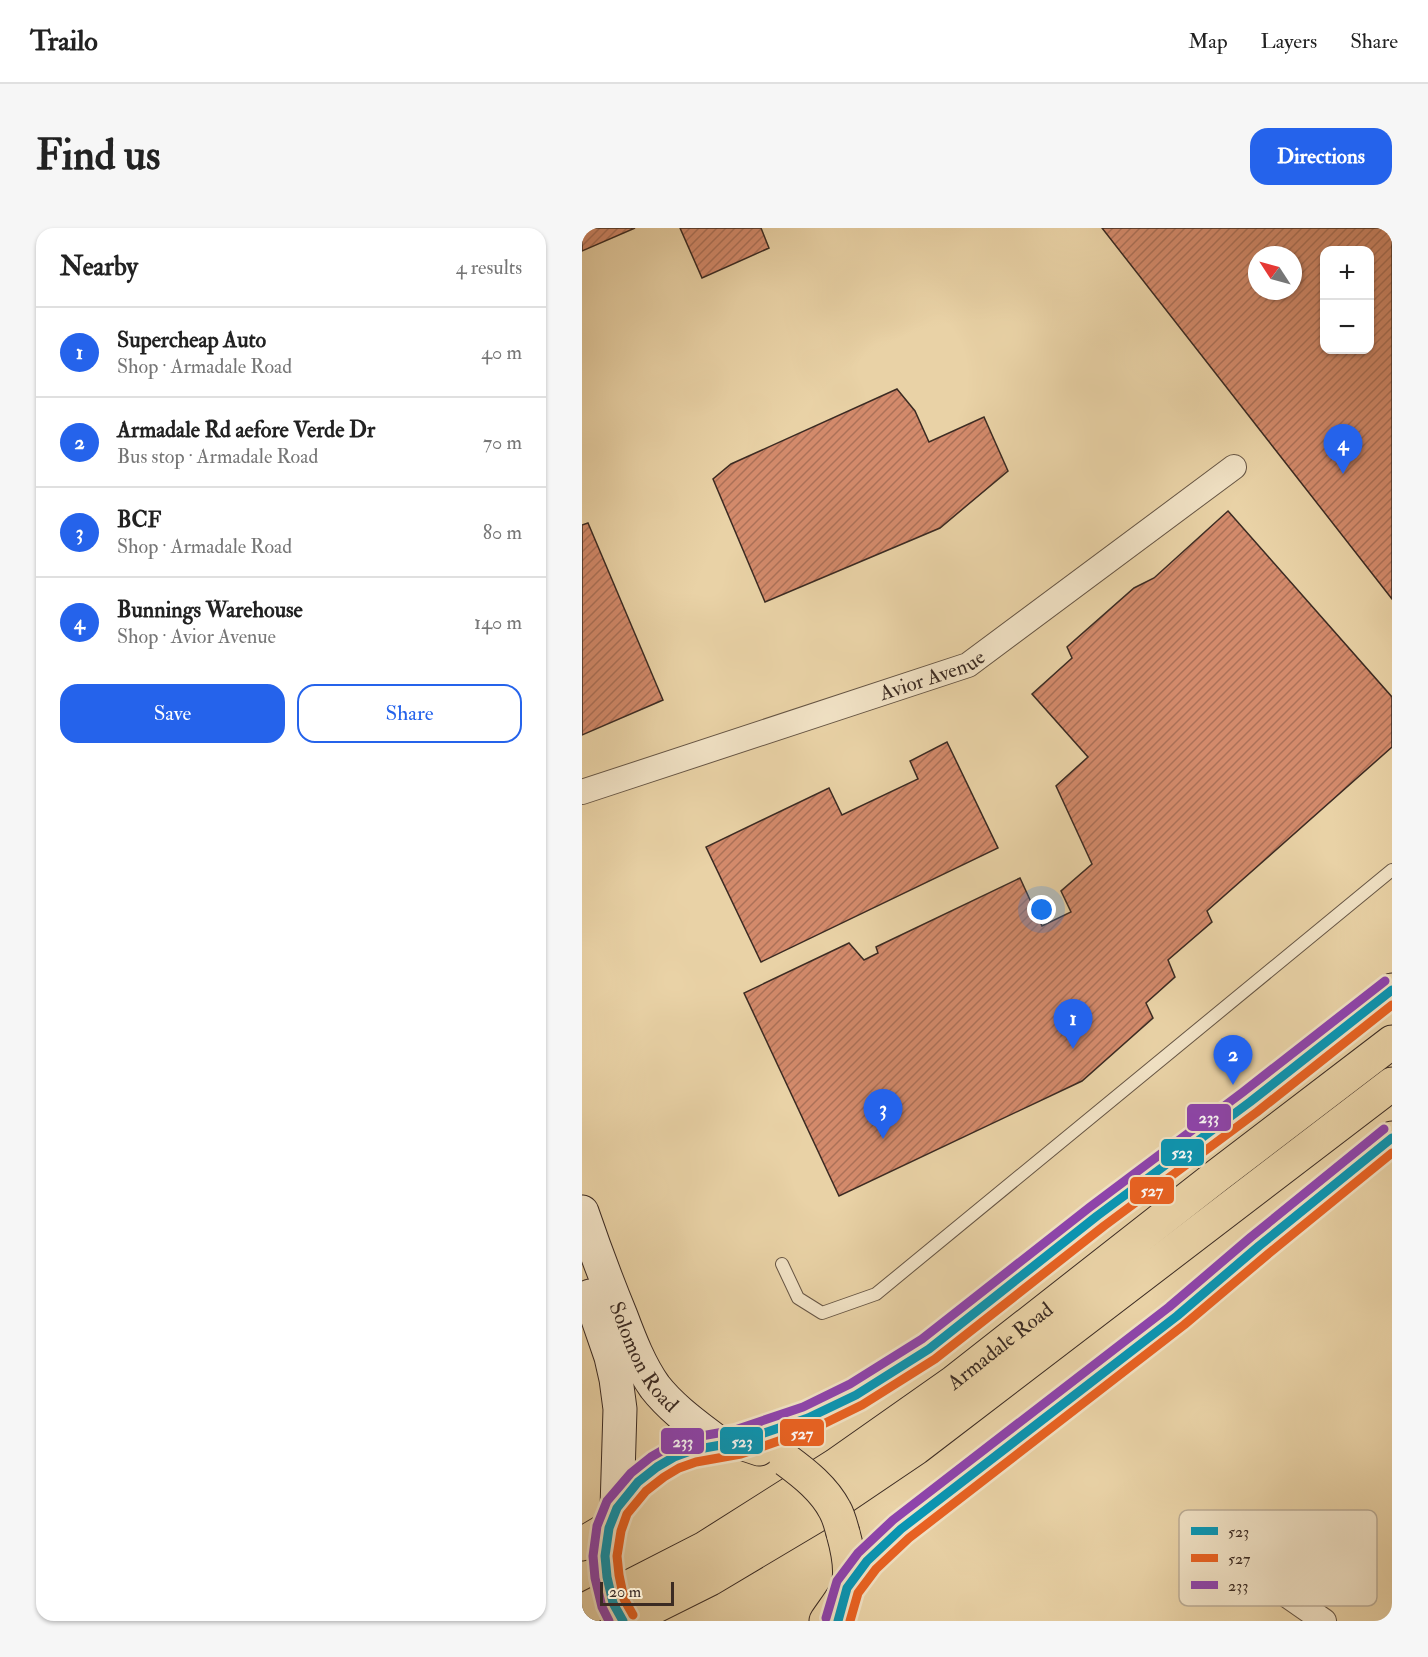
<!DOCTYPE html>
<html lang="en">
<head>
<meta charset="utf-8">
<style>
  :root { --surface:#fff; --page:#f6f6f6; --text:#222; --muted:#767676; --line:#e0e0e0; --accent:#2563eb }
  body { margin:0; font-family:"IM FELL Double Pica",serif; background:var(--page); color:var(--text) }
  .controls { position:absolute; right:18px; top:18px; display:grid; overflow:hidden; border-radius:12px; box-shadow:0 2px 4px #0004 }
  .controls button { width:54px; height:54px; display:grid; place-items:center; padding:0; border:0; border-bottom:2px solid var(--line); background:var(--surface); color:var(--text); font:30px sans-serif }
  .compass { position:absolute; left:666px; top:18px; width:54px; height:54px; border-radius:50%; background:var(--surface); box-shadow:0 2px 4px #0004; rotate:306deg }
  .scale { position:absolute; left:18px; bottom:15px; width:74px; box-sizing:border-box; padding-left:6px; border:3px solid #3b2b23; border-top:0; font-size:16px; line-height:21px; white-space:nowrap; color:#3b2b23; -webkit-text-stroke:4px #f1e2c5; paint-order:stroke }
  .you { position:absolute; left:460px; top:682px; width:21px; height:21px; margin:-15px; border:4px solid #fff; border-radius:50%; background:#1a73e8; box-shadow:0 0 0 9px #1a73e833 }
  .badge { display:grid; place-items:center; width:39px; height:39px; border-radius:50%; background:var(--accent); color:#fff; font-size:20px; font-weight:700 }
  .pin { position:absolute; translate:-50% -50px; filter:drop-shadow(0 2px 3px #0008) }
  .pin::after { content:''; position:absolute; top:32px; width:21px; height:18px; background:inherit; clip-path:polygon(0 0,100% 0,50% 100%) }
  .list { margin:0; padding:0; list-style:none }
  h2 { display:flex; justify-content:space-between; align-items:center; height:78px; margin:0; padding:0 24px; font-size:26px }
  h2 small { font-size:20px; font-weight:400; color:var(--muted) }
  .list li { display:grid; grid-template-columns:39px 1fr auto; gap:18px; align-items:center; box-sizing:border-box; height:90px; padding:0 24px; border-top:2px solid var(--line) }
  .list b { display:block; font-size:22px; white-space:nowrap }
  .list p { margin:0; font-size:20px; white-space:nowrap; color:var(--muted) }
  .list em { font-size:20px; font-style:normal; color:var(--muted) }
  .actions { display:flex; gap:12px; padding:18px 24px }
  .actions a { flex:1; padding:14px 0; border:2px solid var(--accent); border-radius:18px; text-align:center; font-size:21px; color:var(--accent) }
  .actions .main { background:var(--accent); color:#fff }
  .map { position:relative; flex:none; width:810px; height:1393px; overflow:hidden; border-radius:18px }
  header { display:flex; align-items:center; gap:36px; box-sizing:border-box; height:84px; padding:0 30px; background:var(--surface); border-bottom:2px solid var(--line) }
  header strong { font-size:28px }
  nav { display:flex; gap:33px; margin-inline-start:auto; font-size:21px }
  .intro { display:flex; align-items:center; justify-content:space-between; box-sizing:border-box; height:144px; padding:0 36px }
  h1 { margin:0; font-size:42px }
  .button { padding:15px 27px; border-radius:18px; background:var(--accent); color:#fff; font-size:21px; font-weight:700 }
  main { display:flex; gap:36px; padding:0 36px }
  aside { flex:1; background:var(--surface); border-radius:18px; box-shadow:0 2px 4px #0004 }
  .map>svg:first-child { display:block }
</style>
</head>
<body>
<header>
<strong>Trailo</strong>
<nav><a>Map</a><a>Layers</a><a>Share</a></nav>
</header>
<div class="intro"><h1>Find us</h1><a class="button">Directions</a></div>
<main>
<aside>
<h2>Nearby<small>4 results</small></h2>
<ul class="list">
<li><span class="badge">1</span><div><b>Supercheap Auto</b><p>Shop · Armadale Road</p></div><em>40 m</em></li>
<li><span class="badge">2</span><div><b>Armadale Rd aefore Verde Dr</b><p>Bus stop · Armadale Road</p></div><em>70 m</em></li>
<li><span class="badge">3</span><div><b>BCF</b><p>Shop · Armadale Road</p></div><em>80 m</em></li>
<li><span class="badge">4</span><div><b>Bunnings Warehouse</b><p>Shop · Avior Avenue</p></div><em>140 m</em></li>
</ul>
<div class="actions"><a class="main">Save</a><a>Share</a></div>
</aside>
<div class="map">
<svg width="810" height="1393" viewBox="0 0 810 1393">
  <defs>
    <pattern id="building-hatch" width="6" height="6" patternUnits="userSpaceOnUse" patternTransform="scale(1.5)"><rect width="6" height="6" fill="#d38a6b"/><path d="M-1 1l2-2M0 6l6-6M5 7l2-2" fill="none" stroke="#ac7158"/></pattern>
  </defs>
  <rect width="100%" height="100%" fill="#e9d2a6"/>
  <filter id="stains"><feTurbulence type="fractalNoise" baseFrequency=".00333" numOctaves="4"/><feColorMatrix values="0 0 0 0 .2 0 0 0 0 .09 0 0 0 0 .02 0 0 0 .5 -.17"/></filter>
  <radialGradient id="worn" r=".72"><stop offset=".6" stop-color="#630" stop-opacity="0"/><stop offset="1" stop-color="#630" stop-opacity=".3"/></radialGradient>
  <path fill="url(#building-hatch)" stroke="#3b2b23" stroke-width="1.5" fill-rule="evenodd" d="M 0,0 L 53,0 L 0,23 Z
    M 98,0 L 179,0 L 187,20 L 120,50 Z
    M 520,0 L 810,0 L 810,371 ZM 742,22 L 788,22 L 788,122 L 742,122 ZM 675,27 L 711,27 L 711,63 L 675,63 Z
    M 315,161 L 333,183 L 347,214 L 402,189 L 426,243 L 358,300 L 183,374 L 131,251 L 149,236 Z
    M 646,283 L 810,469 L 810,519 L 625,683 L 630,694 L 586,732 L 593,749 L 564,775 L 571,790 L 500,853 L 257,968 L 162,765 L 267,715 L 282,732 L 296,725 L 294,719 L 438,650 L 460,698 L 489,684 L 479,663 L 510,636 L 474,558 L 506,529 L 450,466 L 490,430 L 485,419 L 552,360 L 572,350 Z
    M 6,295 L 81,472 L 0,507 L 0,297 Z
    M 365,514 L 416,620 L 179,734 L 124,619 L 247,560 L 260,587 L 336,551 L 328,533 Z"/>
  <g fill="none" stroke-linecap="round" stroke-linejoin="round">
    <defs>
      <path id="lane" d="M 200,1036 L 216,1070 L 240,1085 L 294,1066 L 810,642"/>
      <g id="street">
        <path id="s1" d="M 0,564 L 386,437 L 652,239"/>
        <path d="M 666,1340 L 742,1393"/>
      </g>
      <g id="secondary">
        <path id="s2" d="M 0,984 C 12,1019 25,1054 39,1088 C 48,1112 58,1138 73,1159 C 91,1182 116,1199 139,1217"/>
        <path d="M 8,1068 L 29,1129 L 34,1151 L 38,1181 L 35,1280"/>
      </g>
      <g id="primary">
        <path d="M 0,1316 L 27,1300"/>
        <path id="s3" d="M 0,1383 L 123,1320 L 254,1237 L 372,1154 L 636,947 L 810,814"/>
        <path d="M 44,1393 L 128,1351 L 232,1289 L 334,1220 L 810,856"/>
      </g>
      <path id="highway" d="M 156,1214 L 226,1190 L 274,1167 L 347,1121 L 515,988 L 668,874 L 810,762
        M 25,1349 L 23,1328 L 27,1300 L 35,1280 L 56,1254 L 75,1239 L 92,1229 L 111,1222 L 156,1214 L 177,1221
        M 265,1360 L 285,1333 L 319,1301 L 595,1088 L 677,1018 L 810,910
        M 244,1393 C 250,1384 257,1375 263,1365 C 272,1348 266,1323 261,1305"/>
    </defs>
    <use href="#lane" stroke="#654" stroke-width="14"/>
    <use href="#street" stroke="#654" stroke-width="26"/>
    <use href="#secondary" stroke="#3b2b23" stroke-width="35"/>
    <use href="#primary" stroke="#3b2b23" stroke-width="35"/>
    <use href="#highway" stroke="#3b2b23" stroke-width="35"/>
    <use href="#lane" stroke="#f1e2c5" stroke-width="12"/>
    <use href="#street" stroke="#f1e2c5" stroke-width="24"/>
    <use href="#secondary" stroke="#f1e2c5" stroke-width="33"/>
    <use href="#primary" stroke="#e9d2a6" stroke-width="33"/>
    <use href="#highway" stroke="#e9d2a6" stroke-width="33"/>
    <defs>
      <path id="highway-bridge" d="M 204,1232 C 223,1246 242,1261 253,1282 C 257,1289 259,1298 261,1305
        M 25,1349 L 31,1375 L 41,1393"/>
    </defs>
    <use href="#highway-bridge" stroke="#3b2b23" stroke-width="35" stroke-linecap="butt"/>
    <use href="#highway-bridge" stroke="#e9d2a6" stroke-width="33"/>
    <defs>
      <path id="bus-1" d="M 41,1393 L 31,1375 L 25,1349 L 23,1328 L 27,1300 L 35,1280 L 56,1254 L 75,1239 L 92,1229 L 111,1222 L 156,1214 L 226,1190 L 274,1167 L 347,1121 L 515,988 L 668,874 L 810,762
        M 256,1393 L 265,1360 L 285,1333 L 319,1301 L 595,1088 L 677,1018 L 810,910"/>
      <path id="bus-2" d="M 51,1387 L 42,1371 L 37,1347 L 35,1328 L 39,1303 L 45,1286 L 64,1263 L 82,1249 L 97,1240 L 114,1234 L 159,1226 L 231,1201 L 280,1177 L 353,1131 L 522,998 L 675,884 L 810,777
        M 268,1393 L 276,1365 L 294,1341 L 327,1310 L 602,1097 L 685,1027 L 810,925"/>
      <path id="bus-3" d="M 244,1390 L 255,1353 L 276,1325 L 311,1292 L 587,1079 L 669,1009 L 802,901
        M 27,1393 L 20,1379 L 13,1350 L 11,1328 L 15,1298 L 25,1273 L 49,1245 L 69,1229 L 88,1218 L 108,1210 L 153,1202 L 221,1179 L 268,1156 L 340,1111 L 508,979 L 661,864 L 803,753"/>
    </defs>
    <use href="#bus-1" stroke="#f1e2c5" stroke-width="14"/>
    <use href="#bus-2" stroke="#f1e2c5" stroke-width="14"/>
    <use href="#bus-3" stroke="#f1e2c5" stroke-width="14"/>
    <use href="#bus-1" stroke="#0996b4" stroke-width="9"/>
    <use href="#bus-2" stroke="#e96222" stroke-width="9"/>
    <use href="#bus-3" stroke="#8e44ad" stroke-width="9"/>
  </g>
  <g text-anchor="middle" stroke-width="4.5" stroke-linejoin="round" paint-order="stroke">
    <g font-size="21" fill="#3b2b23" stroke="#f1e2c5">
      <text dy="7" stroke="none"><textPath href="#s1" startOffset="369">Avior Avenue</textPath></text>
      <text dy="7" stroke="none"><textPath href="#s3" startOffset="496">Armadale Road</textPath></text>
      <text dy="7" stroke="none"><textPath href="#s2" startOffset="158">Solomon Road</textPath></text>
    </g>
  </g>
  <rect x="597" y="1282" width="198" height="96" rx="9" fill="#f1e2c5" stroke="#baab94" stroke-width="1.5"/>
  <rect x="609" y="1299" width="27" height="8" fill="#0996b4"/>
  <rect x="609" y="1326" width="27" height="8" fill="#e96222"/>
  <rect x="609" y="1353" width="27" height="8" fill="#8e44ad"/>
  <g font-size="16" fill="#3b2b23">
    <text x="646" y="1309">523</text>
    <text x="646" y="1336">527</text>
    <text x="646" y="1363">233</text>
  </g>
  <g stroke="#f1e2c5" stroke-width="2">
    <rect x="604" y="875" width="46" height="29" rx="6" fill="#8e44ad"/>
    <rect x="578" y="910" width="45" height="29" rx="6" fill="#0996b4"/>
    <rect x="547" y="948" width="46" height="29" rx="6" fill="#e96222"/>
    <rect x="197" y="1190" width="46" height="29" rx="6" fill="#e96222"/>
    <rect x="137" y="1198" width="45" height="29" rx="6" fill="#0996b4"/>
    <rect x="78" y="1199" width="45" height="28" rx="6" fill="#8e44ad"/>
  </g>
  <g font-size="16" text-anchor="middle" font-weight="bold" fill="#fff">
    <text x="627" y="895">233</text>
    <text x="600" y="930">523</text>
    <text x="570" y="968">527</text>
    <text x="220" y="1211">527</text>
    <text x="160" y="1219">523</text>
    <text x="101" y="1219">233</text>
  </g>
  <rect width="100%" height="100%" filter="url(#stains)"/>
  <rect width="100%" height="100%" fill="url(#worn)"/>
</svg>
<div class="controls">
<button>+</button>
<button>−</button>
</div>
<svg class="compass" viewBox="-18 -18 36 36"><path d="M0-13l5 13h-10z" fill="#e53935"/><path d="M0 13l5-13h-10z" fill="#767676"/></svg>
<div class="scale">20 m</div>
<div class="you"></div>
<div class="pin badge" style="left:491px;top:821px">1</div>
<div class="pin badge" style="left:651px;top:857px">2</div>
<div class="pin badge" style="left:301px;top:911px">3</div>
<div class="pin badge" style="left:761px;top:246px">4</div>
</div>
</main>
</body>
</html>
